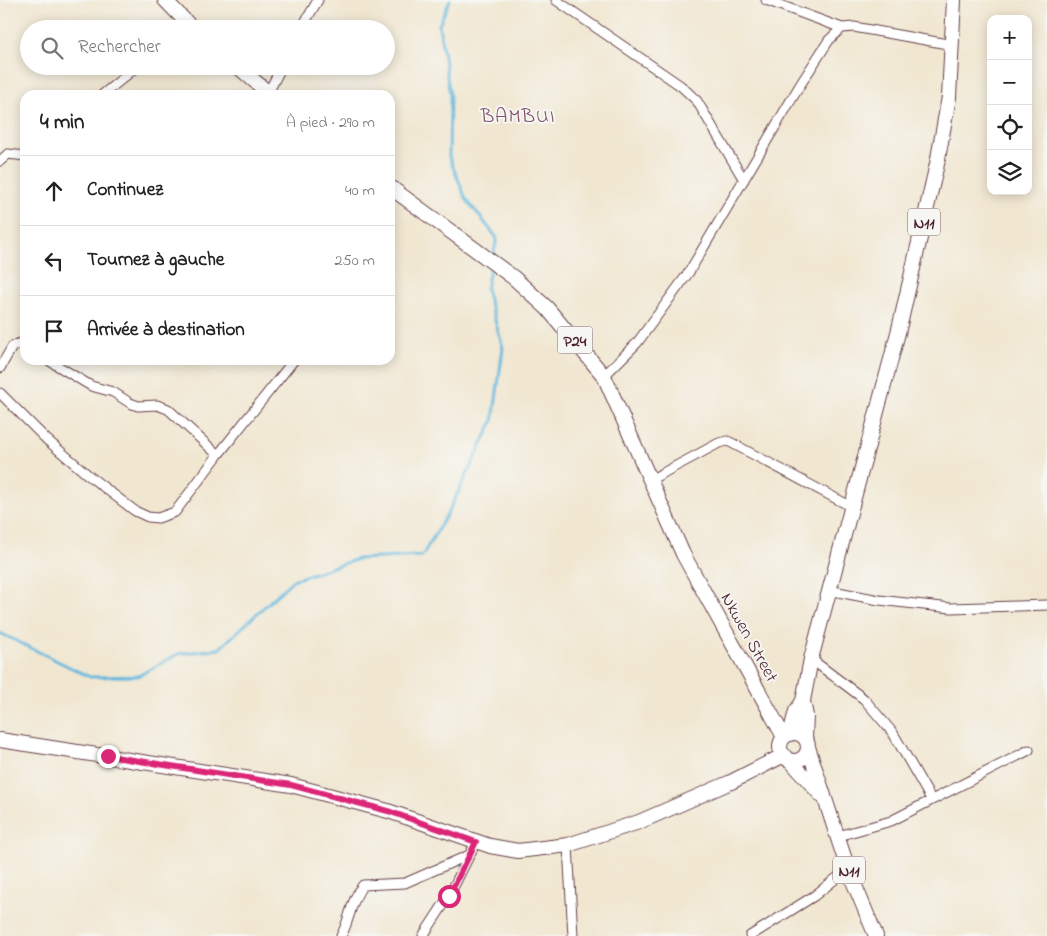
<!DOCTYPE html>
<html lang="fr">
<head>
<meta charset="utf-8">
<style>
  :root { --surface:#fff; --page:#f6f6f6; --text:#222; --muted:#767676; --line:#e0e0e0 }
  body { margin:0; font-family:"Indie Flower",sans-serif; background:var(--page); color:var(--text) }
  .controls { position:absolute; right:15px; top:15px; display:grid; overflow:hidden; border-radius:10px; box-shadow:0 2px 12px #0003 }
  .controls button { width:45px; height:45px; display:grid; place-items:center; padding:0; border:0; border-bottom:1px solid var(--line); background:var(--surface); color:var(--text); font:25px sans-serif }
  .stop { position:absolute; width:15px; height:15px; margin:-11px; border:4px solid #db2777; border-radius:50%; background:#fff }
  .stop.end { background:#db2777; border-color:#fff; box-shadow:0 1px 5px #0008 }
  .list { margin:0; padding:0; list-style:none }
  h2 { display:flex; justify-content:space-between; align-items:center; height:65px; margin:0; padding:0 20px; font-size:21px }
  h2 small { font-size:16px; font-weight:400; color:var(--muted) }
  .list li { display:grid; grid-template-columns:32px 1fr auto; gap:15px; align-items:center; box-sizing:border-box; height:70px; padding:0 20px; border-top:1px solid var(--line) }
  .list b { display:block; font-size:19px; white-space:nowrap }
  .list em { font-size:16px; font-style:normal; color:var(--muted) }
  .icon { flex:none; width:28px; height:28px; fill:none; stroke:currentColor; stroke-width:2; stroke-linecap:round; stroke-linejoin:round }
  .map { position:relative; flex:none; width:1047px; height:936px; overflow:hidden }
  .search { position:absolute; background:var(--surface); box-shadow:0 2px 12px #0003; left:20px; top:20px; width:375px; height:55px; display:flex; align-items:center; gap:12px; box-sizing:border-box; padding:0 18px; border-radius:28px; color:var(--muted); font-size:19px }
  .panel { position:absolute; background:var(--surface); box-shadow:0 2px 12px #0003; left:20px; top:90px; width:375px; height:275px; border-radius:15px }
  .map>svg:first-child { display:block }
</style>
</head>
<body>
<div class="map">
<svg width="1047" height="936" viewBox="0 0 1047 936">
  <rect width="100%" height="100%" fill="#f6f6f2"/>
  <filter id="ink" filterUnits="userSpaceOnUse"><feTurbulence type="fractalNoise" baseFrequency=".02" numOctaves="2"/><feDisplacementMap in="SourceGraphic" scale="10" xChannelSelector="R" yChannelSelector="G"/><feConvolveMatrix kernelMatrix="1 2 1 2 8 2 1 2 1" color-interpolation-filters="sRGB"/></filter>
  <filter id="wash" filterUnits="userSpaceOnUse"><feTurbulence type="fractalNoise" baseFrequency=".0096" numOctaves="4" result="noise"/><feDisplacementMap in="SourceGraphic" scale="20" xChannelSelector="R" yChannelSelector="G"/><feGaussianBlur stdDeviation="1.12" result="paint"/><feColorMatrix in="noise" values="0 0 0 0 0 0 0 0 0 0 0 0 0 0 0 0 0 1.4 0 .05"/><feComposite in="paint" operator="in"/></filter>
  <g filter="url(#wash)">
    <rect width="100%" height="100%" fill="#f1e7d1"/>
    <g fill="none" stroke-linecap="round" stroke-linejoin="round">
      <path stroke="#60b7dd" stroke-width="3" d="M 450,0 L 439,25 L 450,96 L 449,157 L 466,199 L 497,238 L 493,257
        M 0,633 L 90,677 L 138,676 L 178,654 L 219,649 L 293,580 L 358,559 L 422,556 L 449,511 L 493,421 L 503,348 L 486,289 L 491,265"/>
    </g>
  </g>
  <g filter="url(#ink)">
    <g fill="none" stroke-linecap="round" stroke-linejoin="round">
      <defs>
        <path id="minor" d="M 556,0 L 681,86 L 697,101 L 744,180
          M 766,0 L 842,28
          M 301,29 L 318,0
          M 268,93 L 282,66
          M 102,95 L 138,66
          M 0,161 L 8,154 L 25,156
          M 48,360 L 91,386 L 113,392 L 130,403 L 138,406 L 157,405 L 168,409 L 218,455
          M 0,368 L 12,347 L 20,343 L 25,346
          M 604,376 L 637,343 L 689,272 L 800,85 L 829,40 L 842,28 L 854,27 L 953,45
          M 0,393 L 46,439 L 88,475 L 135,511 L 148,517 L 158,518 L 175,512 L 218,455 L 294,360
          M 650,480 L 719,443 L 728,441 L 850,506
          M 828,590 L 879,600 L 951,608 L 1047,605
          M 811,659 L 864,699 L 893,733 L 931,799
          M 838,836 L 891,821 L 1029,750
          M 568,845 L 573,936
          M 341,936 C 350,920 351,899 363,885 L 405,883 L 469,855
          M 423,936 L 449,896 L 476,842
          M 750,936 L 814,896 L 848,869"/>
        <path id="primary" d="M 165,0 L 193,29
          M 237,66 L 271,95
          M 390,187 L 514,278 L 547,308 L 604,376 L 683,554 L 784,737
          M 0,740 L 291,785 L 388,811 L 490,846 L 518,851 L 568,845 L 639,822 L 731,782 L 784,755"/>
        <path id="trunk" d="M780 747a14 14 0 1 1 28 0a14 14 0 1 1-28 0Z
          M 790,734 L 796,711 L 803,701
          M 805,738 L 806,716 L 803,701 L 811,659 L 899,329 L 937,164 L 949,97 L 954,0
          M 808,747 L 848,869 L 876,936
          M 790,760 L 821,795"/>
      </defs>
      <use href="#minor" stroke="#633d44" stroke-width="11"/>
      <use href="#primary" stroke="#633d44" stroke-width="16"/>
      <use href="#trunk" stroke="#633d44" stroke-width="16"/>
      <use href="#minor" stroke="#fff" stroke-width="9"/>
      <use href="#primary" stroke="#fff" stroke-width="14"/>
      <use href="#trunk" stroke="#fff" stroke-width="14"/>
    </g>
  </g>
  <g fill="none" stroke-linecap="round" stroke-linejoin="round" filter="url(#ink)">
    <path stroke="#db2777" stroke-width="6" d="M 108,756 L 291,785 L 388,811 L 476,842 L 449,896"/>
  </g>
  <g text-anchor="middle" stroke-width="4" stroke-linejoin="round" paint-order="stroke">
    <g fill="#f6f6f2" stroke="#7e6067" stroke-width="1">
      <rect x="908" y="208.5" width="32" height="27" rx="4"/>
      <rect x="557.5" y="326.5" width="35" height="27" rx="4"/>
      <rect x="833" y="856.5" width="32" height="27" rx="4"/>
    </g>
    <g font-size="16" font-weight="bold" fill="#4a1f2b">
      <text x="924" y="228">N11</text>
      <text x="575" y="346">P24</text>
      <text x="849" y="876">N11</text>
    </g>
    <g font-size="18" fill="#4a1f2b" stroke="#f6f6f2">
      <text transform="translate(750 637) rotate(61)" y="6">Nkwen Street</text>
    </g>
    <g font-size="20" letter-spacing="1" fill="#81506a" stroke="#f6f6f2">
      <text x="518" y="122">BAMBUI</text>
    </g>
  </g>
</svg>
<div class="controls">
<button>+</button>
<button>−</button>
<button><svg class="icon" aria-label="locate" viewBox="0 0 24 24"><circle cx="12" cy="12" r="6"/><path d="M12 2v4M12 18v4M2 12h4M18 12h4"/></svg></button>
<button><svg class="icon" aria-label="layers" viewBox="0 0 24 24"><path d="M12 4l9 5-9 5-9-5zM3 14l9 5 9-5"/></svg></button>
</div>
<div class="stop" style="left:449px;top:896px"></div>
<div class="stop end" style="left:108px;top:756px"></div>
<div class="search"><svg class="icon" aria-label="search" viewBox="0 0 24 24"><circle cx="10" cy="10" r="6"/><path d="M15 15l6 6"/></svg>Rechercher</div>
<section class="panel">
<h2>4 min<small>À pied · 290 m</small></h2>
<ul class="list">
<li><svg class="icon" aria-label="ahead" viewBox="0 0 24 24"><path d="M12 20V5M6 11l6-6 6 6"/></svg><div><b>Continuez</b></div><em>40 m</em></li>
<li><svg class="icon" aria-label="left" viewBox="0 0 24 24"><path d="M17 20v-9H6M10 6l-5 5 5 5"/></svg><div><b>Tournez à gauche</b></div><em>250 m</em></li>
<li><svg class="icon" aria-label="arrive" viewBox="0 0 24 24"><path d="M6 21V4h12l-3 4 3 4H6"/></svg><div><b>Arrivée à destination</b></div></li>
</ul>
</section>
</div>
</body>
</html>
